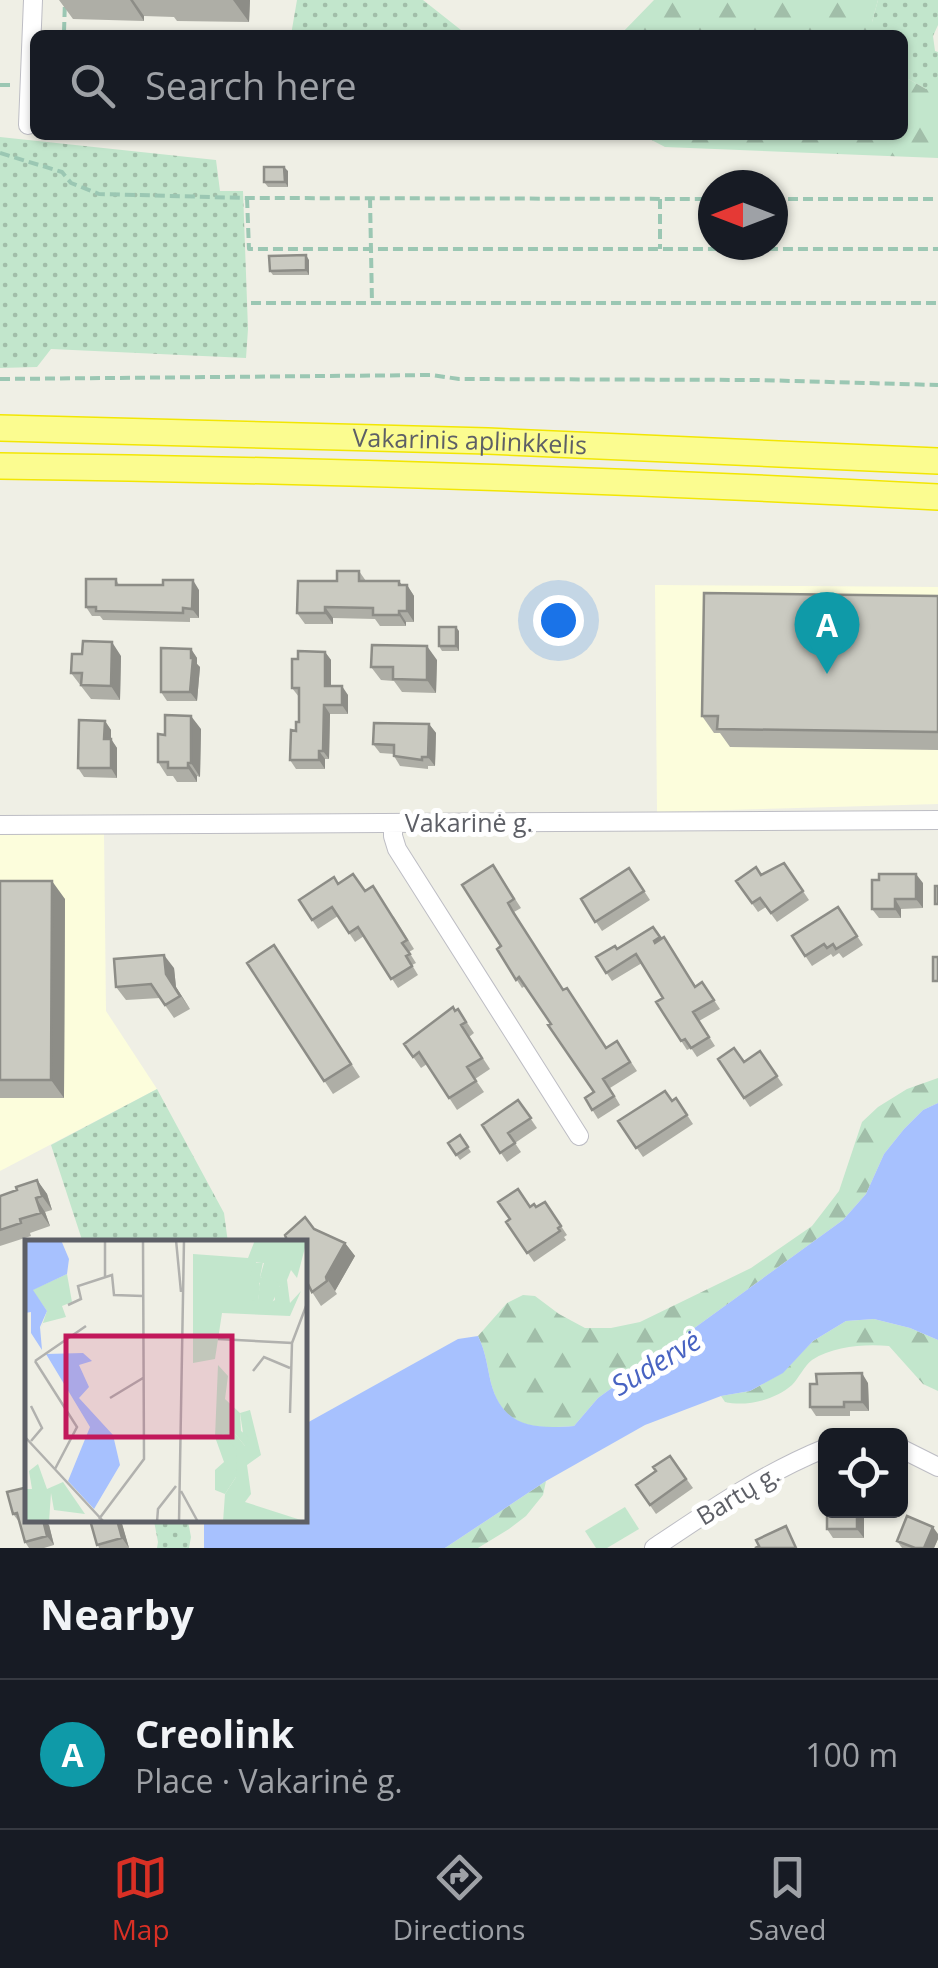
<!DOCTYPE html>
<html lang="en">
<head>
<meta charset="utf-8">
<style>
  :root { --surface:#171b24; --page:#20242c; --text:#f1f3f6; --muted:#9ea1a6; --line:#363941; --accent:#d93025 }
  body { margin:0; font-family:"Open Sans",sans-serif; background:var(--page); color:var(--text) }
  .controls { position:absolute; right:30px; bottom:30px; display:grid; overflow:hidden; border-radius:15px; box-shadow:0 2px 8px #0004 }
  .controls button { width:90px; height:90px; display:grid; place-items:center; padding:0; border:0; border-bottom:2px solid var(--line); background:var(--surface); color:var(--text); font:50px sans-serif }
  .compass { position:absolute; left:698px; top:170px; width:90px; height:90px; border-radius:50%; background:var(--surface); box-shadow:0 2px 8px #0004; rotate:270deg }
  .you { position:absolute; left:558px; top:620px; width:35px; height:35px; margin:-25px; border:8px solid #fff; border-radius:50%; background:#1a73e8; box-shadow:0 0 0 15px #1a73e833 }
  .badge { display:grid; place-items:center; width:65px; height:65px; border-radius:50%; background:var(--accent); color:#fff; font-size:32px; font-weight:700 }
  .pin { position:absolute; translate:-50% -82px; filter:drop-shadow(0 2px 5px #0008) }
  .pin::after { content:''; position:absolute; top:52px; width:35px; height:30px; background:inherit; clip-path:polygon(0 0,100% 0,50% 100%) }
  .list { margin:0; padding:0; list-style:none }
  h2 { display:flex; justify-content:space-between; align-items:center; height:130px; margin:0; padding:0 40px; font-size:42px }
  h2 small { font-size:32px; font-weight:400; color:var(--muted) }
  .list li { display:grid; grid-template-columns:65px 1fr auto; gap:30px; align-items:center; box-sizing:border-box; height:150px; padding:0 40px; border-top:2px solid var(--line) }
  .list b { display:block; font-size:38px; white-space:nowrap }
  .list p { margin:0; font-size:32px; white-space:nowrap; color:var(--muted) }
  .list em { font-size:32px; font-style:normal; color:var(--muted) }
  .icon { flex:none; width:55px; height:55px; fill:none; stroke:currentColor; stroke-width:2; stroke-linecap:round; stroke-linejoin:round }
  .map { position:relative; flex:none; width:938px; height:1548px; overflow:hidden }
  .search { position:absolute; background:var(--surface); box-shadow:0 2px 8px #0004; left:30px; right:30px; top:30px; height:110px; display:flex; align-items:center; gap:25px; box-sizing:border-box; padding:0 35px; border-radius:15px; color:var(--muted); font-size:38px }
  .sheet { height:280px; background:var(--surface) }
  nav { display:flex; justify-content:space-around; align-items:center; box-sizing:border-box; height:140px; border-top:2px solid var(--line); background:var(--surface); font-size:28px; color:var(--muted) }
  nav a { display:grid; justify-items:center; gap:5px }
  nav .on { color:var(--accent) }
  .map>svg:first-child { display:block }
</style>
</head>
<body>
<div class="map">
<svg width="938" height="1548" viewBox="0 0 938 1548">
  <defs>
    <pattern id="grass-dots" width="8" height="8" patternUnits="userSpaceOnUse" patternTransform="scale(2.5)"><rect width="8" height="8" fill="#c2e6cc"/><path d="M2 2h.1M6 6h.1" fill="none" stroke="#a1bea9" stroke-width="1.8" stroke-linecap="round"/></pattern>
    <pattern id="forest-firs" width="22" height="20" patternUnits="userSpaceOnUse" patternTransform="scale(2.5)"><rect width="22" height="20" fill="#c2e6cc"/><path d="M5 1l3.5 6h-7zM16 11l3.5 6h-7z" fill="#a1bea9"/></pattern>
  </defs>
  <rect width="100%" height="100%" fill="#efefe5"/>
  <path fill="#fcfddc" d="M 655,585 L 938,587 L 938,804 L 657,812 Z
    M 0,834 L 104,834 L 106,1011 L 157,1089 L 0,1171 Z"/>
  <path fill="url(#grass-dots)" d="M 297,0 L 423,0 L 466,34 L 291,35 Z
    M 878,0 L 938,0 L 938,25 L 933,36 L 935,51 L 938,52 L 938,89 L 926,89 L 903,76 L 903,35 L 872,35 L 872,22 Z
    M 0,137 L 216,160 L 220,191 L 243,191 L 248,329 L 246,358 L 51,349 L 37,367 L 0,368 Z
    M 157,1089 L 224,1213 L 228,1243 L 83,1243 L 51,1145 Z
    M 154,1521 L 188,1521 L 191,1537 L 189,1548 L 157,1548 L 158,1542 Z"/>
  <path fill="url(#forest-firs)" d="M 654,0 L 878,0 L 872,22 L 872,35 L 620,35 Z
    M 903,76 L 926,89 L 938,89 L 938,158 L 665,147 L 642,135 L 903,135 Z
    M 938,1078 L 938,1103 L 923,1110 L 904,1129 L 884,1154 L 866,1194 L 843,1220 L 598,1398 L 574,1426 C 534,1429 503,1429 491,1383 C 487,1366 486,1352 478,1336 L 507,1303 L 523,1295 L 535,1296 L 559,1314 L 585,1328 L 611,1328 L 640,1322 L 751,1268 L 812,1226 L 839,1191 L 862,1122 L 878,1107 L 907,1089 Z
    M 874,1319 L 910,1328 L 938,1340 L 938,1391 L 923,1384 L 889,1346 C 864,1344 834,1346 812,1360 C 804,1366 799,1378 792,1385 C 775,1400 746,1407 725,1402 L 721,1396 L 750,1391 L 782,1373 L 813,1341 L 846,1321 Z
    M 546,1481 L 543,1495 L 526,1516 L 509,1529 L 478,1548 L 445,1548 Z"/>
  <path fill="#c2e6cc" d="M 625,1507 L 639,1529 L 607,1548 L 596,1548 L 585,1531 Z"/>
  <path fill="#a7c1fe" d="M 938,1103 L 938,1340 L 910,1328 L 874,1319 L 846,1321 L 813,1341 L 783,1373 L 750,1391 L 721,1396 L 645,1425 L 546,1481 L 445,1548 L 204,1548 L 204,1521 L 305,1520 L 305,1424 L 458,1339 L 478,1336 C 486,1352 487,1366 491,1383 C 503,1428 535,1429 574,1426 L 598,1398 L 843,1220 L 866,1194 L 884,1154 L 904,1129 L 923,1110 Z"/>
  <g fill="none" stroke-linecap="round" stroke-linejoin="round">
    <defs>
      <path id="minor" d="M 28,125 L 33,0
        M 393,824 L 393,836 L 397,849 L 579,1136
        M 0,825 L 938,820
        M 900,1448 L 938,1467
        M 654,1548 C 709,1511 764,1473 826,1448"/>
      <g id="highway">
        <path id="s1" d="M 0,428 L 488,441 L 938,461"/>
        <path d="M 0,466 C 313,470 625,480 938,497"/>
      </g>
    </defs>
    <use href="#minor" stroke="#bdbdc4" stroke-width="20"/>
    <use href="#highway" stroke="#f2e603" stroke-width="28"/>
    <path stroke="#9bc7b3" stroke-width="4" stroke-dasharray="10 5" stroke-linecap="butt" d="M 64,32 L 65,0
      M 0,85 L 14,85
      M 0,153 L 62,172 L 71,183 L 99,194 L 247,198 L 713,199
      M 247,198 L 249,249 L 938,249
      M 370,198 L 372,303
      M 660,199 L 660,249
      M 773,199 L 938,199
      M 251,303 L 938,303
      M 0,379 L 432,375 L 459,379 L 758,380 L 938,385"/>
    <use href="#minor" stroke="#fff" stroke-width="18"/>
    <use href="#highway" stroke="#fbfc90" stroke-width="25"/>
  </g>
  <path fill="#aeaea6" d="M 59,0 L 250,0 L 249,22 L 177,21 L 174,17 L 144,16 L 144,21 L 73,19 Z
    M 288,171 L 288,187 L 268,187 L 264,182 Z
    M 309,260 L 309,275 L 273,275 L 270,271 Z
    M 359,571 L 366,581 L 407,585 L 414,596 L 414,622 L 406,622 L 406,626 L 380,626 L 375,619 L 333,618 L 333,624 L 305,624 L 297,613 L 337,581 Z
    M 116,579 L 119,585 L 199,590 L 199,618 L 190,618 L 190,622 L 103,620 L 100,616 L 92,616 L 86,607 Z
    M 938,596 L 938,750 L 730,747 L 720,733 L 714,733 L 702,716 Z
    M 459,631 L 459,651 L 442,651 L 439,646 Z
    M 191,649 L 197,658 L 197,664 L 200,667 L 197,701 L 167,701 L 161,692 Z
    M 325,652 L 331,660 L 331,686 L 348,695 L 348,714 L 330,714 L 329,759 L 325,759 L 325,769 L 296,769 L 290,760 L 299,722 L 299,697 L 292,688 L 298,659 Z
    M 121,656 L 120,700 L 91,699 L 71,673 Z
    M 437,660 L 436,693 L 402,692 L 394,681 L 381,680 L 371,667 Z
    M 105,721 L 111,730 L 111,739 L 117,748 L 117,778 L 84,777 L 78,768 Z
    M 429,724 L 436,733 L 435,766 L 428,766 L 428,769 L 400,766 L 394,756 L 394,754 L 380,753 L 373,744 Z
    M 201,729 L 200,777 L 197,776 L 197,782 L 177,782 L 173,776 L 167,776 L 158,762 L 165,735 Z
    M 784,863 L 809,900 L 777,922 L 766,907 L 758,912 L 736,881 L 761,875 Z
    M 493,865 L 521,908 L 514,912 L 519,921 L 563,990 L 606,1048 L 617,1041 L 637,1071 L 610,1088 L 620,1105 L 598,1119 L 585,1098 L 594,1092 L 551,1024 L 525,986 L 522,988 L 497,949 L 501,946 Z
    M 629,868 L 650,900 L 602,931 L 581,899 Z
    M 0,881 L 65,899 L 64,1098 L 0,1098 Z
    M 923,883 L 923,908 L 901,909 L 901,918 L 879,918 L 872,909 Z
    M 338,884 L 365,891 L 394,917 L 414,949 L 409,952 L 416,963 L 412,965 L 418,975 L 398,988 L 364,936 L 355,942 L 338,916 L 318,929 L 299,900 Z
    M 838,907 L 863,945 L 843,958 L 839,953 L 833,957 L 831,954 L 812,966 L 792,936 Z
    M 653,927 L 696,986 L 702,982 L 720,1009 L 699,1021 L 715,1046 L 697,1057 L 691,1048 L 687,1050 L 656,1002 L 663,998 L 642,963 L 612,981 L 596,957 L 617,949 Z
    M 274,945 L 360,1077 L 333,1094 L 247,963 Z
    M 174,968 L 176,987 L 190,1009 L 174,1018 L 160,998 L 126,1000 L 116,987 Z
    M 458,1009 L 474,1033 L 469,1037 L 490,1069 L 475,1079 L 484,1092 L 457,1110 L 427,1064 L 421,1068 L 404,1044 Z
    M 760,1051 L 783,1085 L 750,1107 L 718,1059 L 744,1062 Z
    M 676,1098 L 693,1124 L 643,1157 L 618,1121 Z
    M 518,1100 L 537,1128 L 515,1143 L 521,1152 L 507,1162 L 482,1125 Z
    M 460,1135 L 471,1152 L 460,1160 L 448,1143 Z
    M 37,1180 L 47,1194 L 52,1210 L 45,1212 L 50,1226 L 30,1233 L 31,1236 L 0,1246 L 0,1196 L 17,1190 Z
    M 545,1202 L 567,1235 L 564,1237 L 566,1240 L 534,1262 L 506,1222 L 530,1207 L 536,1207 Z
    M 314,1229 L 345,1243 L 355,1256 L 335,1291 L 337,1294 L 321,1306 L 312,1292 Z
    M 868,1383 L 869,1411 L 850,1411 L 850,1416 L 816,1416 L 810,1407 Z
    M 670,1456 L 693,1488 L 656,1514 L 636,1485 L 656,1471 Z
    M 7,1492 L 28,1520 L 49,1525 L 54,1545 L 44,1548 L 29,1548 L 25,1542 L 20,1523 L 13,1514 Z
    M 864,1512 L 864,1538 L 833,1538 L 827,1529 Z
    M 90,1520 L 125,1520 L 121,1521 L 129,1548 L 99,1548 Z
    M 938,1539 L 934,1548 L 902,1548 L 897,1541 Z"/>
  <path fill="#8d8d87" d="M 130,0 L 133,0 L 144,16 L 144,21 Z
    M 233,0 L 250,0 L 249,22 Z
    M 284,167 L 288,171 L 288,187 L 285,182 Z
    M 306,255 L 309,260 L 309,275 L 306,270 Z
    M 193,580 L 199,590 L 199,618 L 192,609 Z
    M 399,581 L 407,592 L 407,585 L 414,596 L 414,622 L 407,611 Z
    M 325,607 L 333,618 L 333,624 L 325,613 Z
    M 399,611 L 406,622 L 406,626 L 399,615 Z
    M 456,627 L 459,631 L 459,651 L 456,646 Z
    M 112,642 L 121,656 L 120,700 L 111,686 Z
    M 427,646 L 437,660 L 436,693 L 427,680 Z
    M 191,649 L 197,658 L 197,664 L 200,667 L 197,701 L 190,692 Z
    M 325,652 L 331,660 L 331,695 L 325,686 Z
    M 342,686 L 348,695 L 348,714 L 342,705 Z
    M 324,705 L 330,714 L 329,759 L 323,751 Z
    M 191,716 L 201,729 L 200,777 L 191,763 Z
    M 105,721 L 111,730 L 111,739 L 117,748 L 117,778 L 111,768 L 104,739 Z
    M 429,724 L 436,733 L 435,766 L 428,757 Z
    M 319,751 L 325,759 L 325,769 L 319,760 Z
    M 188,763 L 197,776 L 197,782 L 188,768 Z
    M 916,874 L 923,883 L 923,908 L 916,899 Z
    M 52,881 L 65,899 L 64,1098 L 51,1080 Z
    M 895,899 L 901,909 L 901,918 L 895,909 Z
    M 164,955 L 174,968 L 176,987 L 190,1009 L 166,974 Z
    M 37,1180 L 47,1194 L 52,1210 L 42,1196 Z
    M 36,1198 L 45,1212 L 50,1226 L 41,1213 Z
    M 345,1243 L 355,1256 L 335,1291 L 337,1294 L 326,1277 Z
    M 862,1373 L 868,1383 L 869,1411 L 862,1402 Z
    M 857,1510 L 863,1510 L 864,1512 L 864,1538 L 857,1529 Z
    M 43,1520 L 45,1520 L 49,1525 L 54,1545 L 47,1536 Z
    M 117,1520 L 121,1520 L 129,1548 L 122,1538 Z
    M 933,1527 L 938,1534 L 938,1539 L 934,1548 L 924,1548 Z"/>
  <path fill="#cacac1" stroke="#8d8d87" stroke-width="2.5" d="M 264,167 L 284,167 L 285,182 L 264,182 Z
    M 306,255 L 306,270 L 270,271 L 269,256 Z
    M 337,571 L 359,571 L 359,581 L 399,581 L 399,585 L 407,585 L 407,611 L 399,611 L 399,615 L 373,615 L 373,608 L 325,607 L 325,613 L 297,613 L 298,581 L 337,581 Z
    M 86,579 L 116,579 L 116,585 L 163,585 L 163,580 L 193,580 L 192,609 L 183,608 L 183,613 L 96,611 L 96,607 L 86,607 Z
    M 704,593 L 938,596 L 938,732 L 717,729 L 718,716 L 702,716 Z
    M 439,627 L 456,627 L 456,646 L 439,646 Z
    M 83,641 L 112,642 L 111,686 L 81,685 L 82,673 L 71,673 L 72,654 L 82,654 Z
    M 372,645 L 427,646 L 427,680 L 393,679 L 393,667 L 371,667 Z
    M 161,648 L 191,649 L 191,658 L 193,658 L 190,692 L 161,692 Z
    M 298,651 L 325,652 L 325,686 L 342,686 L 342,705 L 324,705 L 323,751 L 319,751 L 319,760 L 290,760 L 291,730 L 296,731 L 296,722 L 299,722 L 299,688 L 292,688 L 292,659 L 298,659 Z
    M 165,715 L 191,716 L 191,763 L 188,763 L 188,768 L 168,768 L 168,762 L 158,762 L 158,734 L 165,735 Z
    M 79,720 L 105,721 L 104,739 L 111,739 L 111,768 L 78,768 Z
    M 374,723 L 429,724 L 428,757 L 422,757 L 422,760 L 394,756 L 394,745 L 373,744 Z
    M 784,863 L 803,891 L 771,913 L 760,898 L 752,903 L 736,881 L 756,867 L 761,875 Z
    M 493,865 L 514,899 L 508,903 L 513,912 L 563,990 L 567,988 L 606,1048 L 617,1041 L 630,1062 L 603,1079 L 614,1096 L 592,1110 L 585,1098 L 594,1092 L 548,1025 L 551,1024 L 519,977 L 516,980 L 497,949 L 501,946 L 462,885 Z
    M 629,868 L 644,891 L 595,922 L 581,899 Z
    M 353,874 L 365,891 L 373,886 L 407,940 L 402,943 L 410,954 L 406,956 L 412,966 L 391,979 L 358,927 L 349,933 L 332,907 L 312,920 L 299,900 L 334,877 L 338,884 Z
    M 879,874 L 916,874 L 916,899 L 895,899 L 895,909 L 872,909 L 872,880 L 879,880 Z
    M 0,881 L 52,881 L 51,1080 L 0,1080 Z
    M 935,886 L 938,886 L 938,904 L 935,904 Z
    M 838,907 L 857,936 L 836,949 L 833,944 L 827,948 L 824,944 L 805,956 L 792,936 Z
    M 653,927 L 660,937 L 654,941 L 655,943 L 664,937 L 695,987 L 702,982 L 714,1000 L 693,1012 L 709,1037 L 691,1048 L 685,1039 L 681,1041 L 656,1002 L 663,998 L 636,954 L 606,973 L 596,957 L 615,946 L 617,949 Z
    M 274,945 L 351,1064 L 324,1081 L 247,963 Z
    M 164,955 L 166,974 L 180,996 L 165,1005 L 151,984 L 116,987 L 114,959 Z
    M 933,957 L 938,957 L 938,981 L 933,981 Z
    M 453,1007 L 455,1011 L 458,1009 L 466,1022 L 461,1025 L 482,1058 L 467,1067 L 476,1081 L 449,1098 L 419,1052 L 413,1057 L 404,1044 Z
    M 734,1048 L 744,1062 L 760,1051 L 777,1076 L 744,1098 L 718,1059 Z
    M 665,1091 L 672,1101 L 676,1098 L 687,1115 L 636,1148 L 618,1121 Z
    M 518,1100 L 531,1118 L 508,1133 L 515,1143 L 500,1153 L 482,1125 Z
    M 460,1135 L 468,1147 L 456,1155 L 448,1143 Z
    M 37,1180 L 42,1196 L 36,1198 L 41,1213 L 20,1219 L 21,1223 L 0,1230 L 0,1196 L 17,1190 L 16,1187 Z
    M 518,1189 L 530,1207 L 534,1204 L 536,1207 L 545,1202 L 561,1226 L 558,1228 L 560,1231 L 527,1253 L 506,1222 L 510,1219 L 498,1202 Z
    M 305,1217 L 314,1229 L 345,1243 L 326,1277 L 327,1281 L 312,1292 L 305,1278 L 305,1243 L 288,1243 L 285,1235 Z
    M 862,1373 L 862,1402 L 844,1402 L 844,1407 L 810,1407 L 810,1384 L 817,1384 L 816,1374 Z
    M 670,1456 L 686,1479 L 650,1505 L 636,1485 L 656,1471 L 653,1467 Z
    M 28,1487 L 28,1520 L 43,1520 L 47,1536 L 25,1542 L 17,1513 L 13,1514 L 7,1492 Z
    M 827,1510 L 857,1510 L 857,1529 L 827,1529 Z
    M 907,1516 L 933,1527 L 924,1548 L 915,1548 L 897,1541 Z
    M 90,1520 L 117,1520 L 122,1538 L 97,1545 Z
    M 786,1526 L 796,1548 L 755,1548 L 759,1546 L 756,1540 Z"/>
  <g text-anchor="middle" stroke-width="10" stroke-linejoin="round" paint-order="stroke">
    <g font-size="25" fill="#5d5f66" stroke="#fff">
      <text dy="9" stroke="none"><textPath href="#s1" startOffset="470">Vakarinis aplinkkelis</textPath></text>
      <text x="469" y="832">Vakarinė g.</text>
      <text transform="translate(738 1495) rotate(-31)" y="9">Bartų g.</text>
    </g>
    <g font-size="28" font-style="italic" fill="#4863c2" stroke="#fff">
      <text transform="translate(656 1363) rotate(-31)" y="10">Sudervė</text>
    </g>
  </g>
  <g transform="translate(25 1240)">
    <rect width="282" height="282" fill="#efefe5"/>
    <path d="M 230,0 L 282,0 L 272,38 L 266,30 L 262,40 L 265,63 L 276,51 L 265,76 L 197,73 L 190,119 L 168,123 L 168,14 L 223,18 ZM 231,22 L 239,23 L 235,37 L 255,46 L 249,49 L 250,60 L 233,69 L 224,61 L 233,61 L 235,47 ZM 42,34 L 47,62 L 37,66 L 41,77 L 18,83 L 15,91 L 22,71 L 7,50 ZM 225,170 L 236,215 L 222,225 L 226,254 L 220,262 L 282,282 L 198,282 L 200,254 L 211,237 L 207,208 L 198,194 L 207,190 L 220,206 L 215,173 ZM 13,224 L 22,249 L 38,242 L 60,274 L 29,270 L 26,253 L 24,282 L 0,282 L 0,249 L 7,249 L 4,231 Z" fill="#c2e6cc" fill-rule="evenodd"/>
    <path d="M 238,22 L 235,37 L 256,43 L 244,70 L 234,72 L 223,61 L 233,60 L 235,43 L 225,39 L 229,23 ZM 193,125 L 203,136 L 200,159 L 215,173 L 216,191 L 224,197 L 220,206 L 207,190 L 197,195 L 212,209 L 211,237 L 200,254 L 190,250 L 190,230 L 199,222 L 190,197 Z" fill="#c2e6cc"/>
    <path d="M 0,0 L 36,0 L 44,19 L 42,34 L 8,50 L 22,71 L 15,87 L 17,110 L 6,93 L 6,72 L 0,73 ZM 58,113 L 67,121 L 54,125 L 64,147 L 54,158 L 88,195 L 95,225 L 69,269 L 43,241 L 65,187 L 21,114 Z" fill="#a7c1fe"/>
    <path fill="none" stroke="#b1b1ae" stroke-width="2.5" d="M 151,0 L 156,52M 80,38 L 80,0M 43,65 L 56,59 L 53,46 L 87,35 L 89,55 L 118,56M 193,99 L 267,103 L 265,173M 267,103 L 283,61M 10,121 L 52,187 L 30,229M 10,121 L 61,86M 228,131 L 239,117 L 265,128M 85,158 L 118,138M 0,197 L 79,282M 6,201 L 17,188 L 6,166M 156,251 L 173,282M 74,279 L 119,219 L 118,0M 132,282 L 133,269 L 151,246M 154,282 L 159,0M 197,282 L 232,282"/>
    <path fill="#c2185b" fill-opacity="0.15" stroke="#c2185b" stroke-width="5" d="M 41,96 L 207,96 L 207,197 L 41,197 Z"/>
    <rect width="282" height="282" fill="none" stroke="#5d5f66" stroke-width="5"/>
  </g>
</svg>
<div class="controls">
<button><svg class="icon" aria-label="locate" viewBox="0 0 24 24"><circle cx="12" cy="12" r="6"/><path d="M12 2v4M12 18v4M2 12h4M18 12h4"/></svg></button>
</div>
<svg class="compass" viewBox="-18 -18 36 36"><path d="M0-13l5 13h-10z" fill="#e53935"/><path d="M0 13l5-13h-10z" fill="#9ea1a6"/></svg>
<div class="you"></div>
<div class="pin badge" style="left:827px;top:674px;background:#0f9aa8">A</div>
<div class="search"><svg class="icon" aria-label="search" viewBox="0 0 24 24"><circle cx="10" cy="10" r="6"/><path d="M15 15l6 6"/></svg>Search here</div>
</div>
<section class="sheet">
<h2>Nearby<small></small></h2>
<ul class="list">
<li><span class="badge" style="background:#0f9aa8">A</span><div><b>Creolink</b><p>Place · Vakarinė g.</p></div><em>100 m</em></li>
</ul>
</section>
<nav>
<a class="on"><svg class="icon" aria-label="map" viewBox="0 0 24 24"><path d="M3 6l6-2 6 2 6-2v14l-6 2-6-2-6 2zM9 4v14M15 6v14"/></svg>Map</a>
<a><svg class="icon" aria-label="directions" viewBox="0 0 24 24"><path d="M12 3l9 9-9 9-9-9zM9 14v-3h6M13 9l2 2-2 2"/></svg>Directions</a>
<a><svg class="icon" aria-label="saved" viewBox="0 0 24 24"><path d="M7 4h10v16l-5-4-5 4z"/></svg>Saved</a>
</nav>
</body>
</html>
